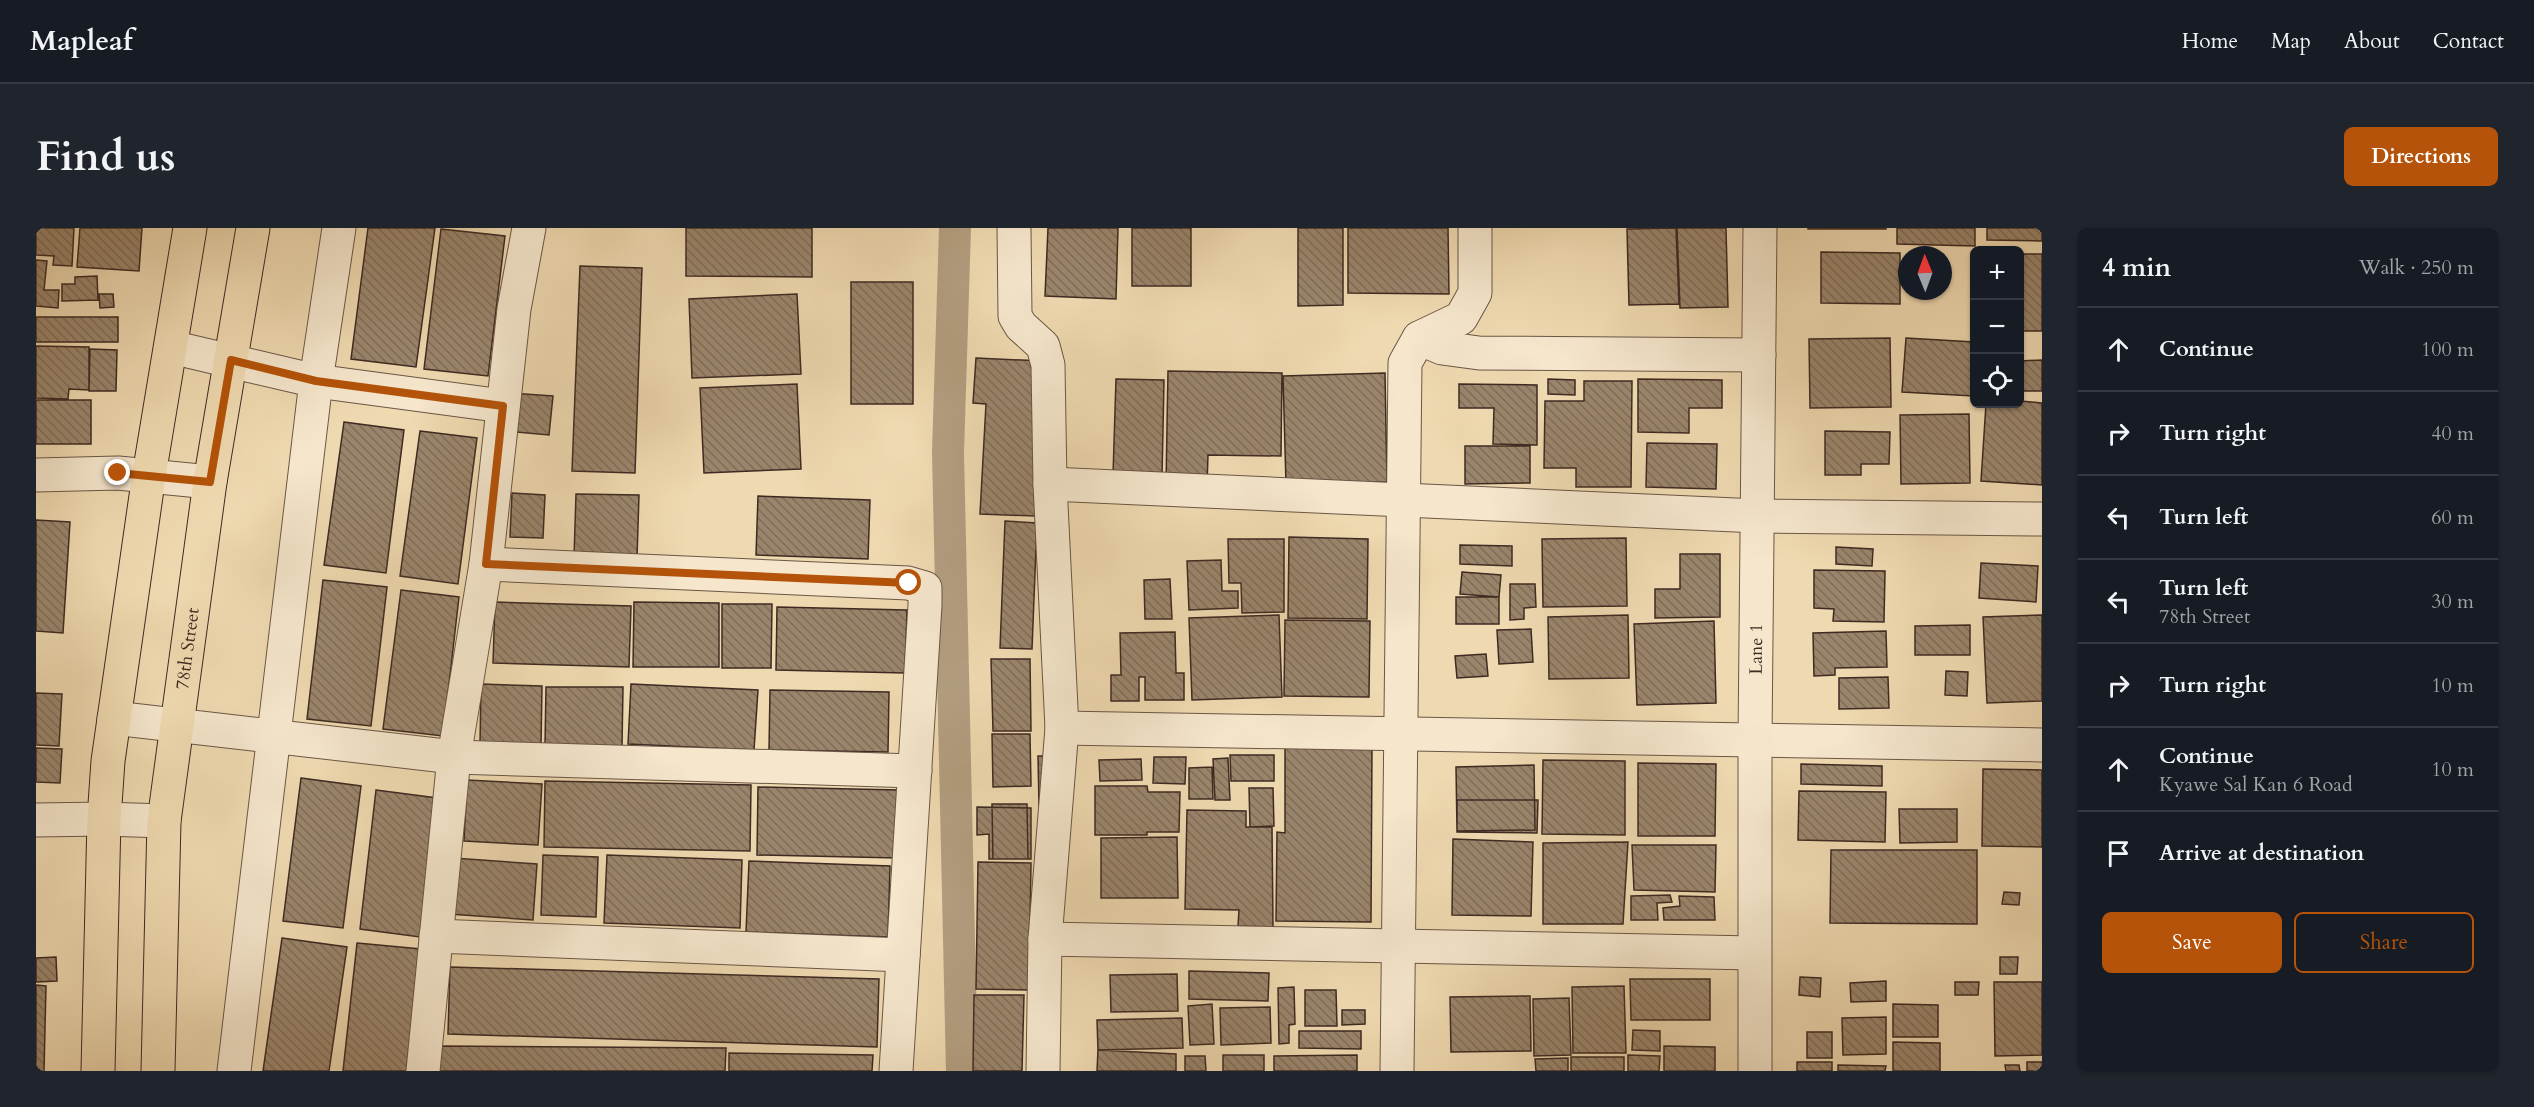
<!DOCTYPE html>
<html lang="en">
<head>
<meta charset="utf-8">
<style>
  :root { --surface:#171b24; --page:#20242c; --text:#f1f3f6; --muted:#9ea1a6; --line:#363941; --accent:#b45309 }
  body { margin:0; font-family:Cardo,serif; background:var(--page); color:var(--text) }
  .controls { position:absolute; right:18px; top:18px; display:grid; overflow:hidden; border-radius:9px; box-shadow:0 2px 4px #0004 }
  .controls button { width:54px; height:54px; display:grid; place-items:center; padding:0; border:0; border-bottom:2px solid var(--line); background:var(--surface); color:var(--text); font:30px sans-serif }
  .compass { position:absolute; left:1862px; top:18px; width:54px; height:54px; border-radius:50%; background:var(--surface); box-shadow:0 2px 4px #0004; rotate:359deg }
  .stop { position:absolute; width:18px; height:18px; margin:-14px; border:4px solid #b45309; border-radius:50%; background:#fff }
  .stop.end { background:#b45309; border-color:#fff; box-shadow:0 2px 6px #0008 }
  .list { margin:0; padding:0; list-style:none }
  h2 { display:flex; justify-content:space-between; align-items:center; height:78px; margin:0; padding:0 24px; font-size:26px }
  h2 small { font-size:20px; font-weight:400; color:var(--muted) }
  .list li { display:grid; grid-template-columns:39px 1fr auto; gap:18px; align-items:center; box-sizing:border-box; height:84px; padding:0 24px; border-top:2px solid var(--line) }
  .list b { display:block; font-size:22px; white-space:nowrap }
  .list p { margin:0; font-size:20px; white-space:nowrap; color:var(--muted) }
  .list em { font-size:20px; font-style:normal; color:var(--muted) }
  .actions { display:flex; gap:12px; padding:18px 24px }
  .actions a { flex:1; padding:14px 0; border:2px solid var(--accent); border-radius:9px; text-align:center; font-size:21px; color:var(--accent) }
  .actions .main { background:var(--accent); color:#fff }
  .icon { flex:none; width:33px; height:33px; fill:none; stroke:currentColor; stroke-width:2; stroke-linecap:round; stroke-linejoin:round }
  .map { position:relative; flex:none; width:2006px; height:843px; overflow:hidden; border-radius:9px }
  header { display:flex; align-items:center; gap:36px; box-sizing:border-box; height:84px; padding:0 30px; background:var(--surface); border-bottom:2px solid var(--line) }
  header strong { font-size:28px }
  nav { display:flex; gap:33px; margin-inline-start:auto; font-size:21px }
  .intro { display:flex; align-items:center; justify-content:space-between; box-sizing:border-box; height:144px; padding:0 36px }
  h1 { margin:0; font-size:42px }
  .button { padding:15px 27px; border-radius:9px; background:var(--accent); color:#fff; font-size:21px; font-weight:700 }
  main { display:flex; gap:36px; padding:0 36px }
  aside { flex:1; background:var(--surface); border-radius:9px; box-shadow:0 2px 4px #0004 }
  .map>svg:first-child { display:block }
</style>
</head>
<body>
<header>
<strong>Mapleaf</strong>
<nav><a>Home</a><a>Map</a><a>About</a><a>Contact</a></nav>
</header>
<div class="intro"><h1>Find us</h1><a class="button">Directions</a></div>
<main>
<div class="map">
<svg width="2006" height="843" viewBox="0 0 2006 843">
  <defs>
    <pattern id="building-back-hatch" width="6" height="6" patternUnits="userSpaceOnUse" patternTransform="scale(1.5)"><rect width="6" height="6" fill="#9a856c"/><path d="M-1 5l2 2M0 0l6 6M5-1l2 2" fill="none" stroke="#7f6d58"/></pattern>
  </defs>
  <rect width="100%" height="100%" fill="#efd9b0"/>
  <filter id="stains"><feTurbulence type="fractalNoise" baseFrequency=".00333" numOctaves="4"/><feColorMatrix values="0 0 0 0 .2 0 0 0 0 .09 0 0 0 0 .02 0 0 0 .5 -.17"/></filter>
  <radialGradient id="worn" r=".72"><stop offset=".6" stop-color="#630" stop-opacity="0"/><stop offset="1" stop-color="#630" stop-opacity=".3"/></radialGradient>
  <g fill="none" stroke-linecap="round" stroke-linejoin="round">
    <path stroke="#b39e80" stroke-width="32" d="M 919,0 L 912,225 L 926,843"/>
  </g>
  <path fill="url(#building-back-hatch)" stroke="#3e2a22" stroke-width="1.5" d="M 0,0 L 38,0 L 36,38 L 17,37 L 18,28 L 0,27 Z
    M 44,0 L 106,0 L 103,43 L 41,39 Z
    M 332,0 L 399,0 L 380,139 L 315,131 Z
    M 650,0 L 776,0 L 776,49 L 650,48 Z
    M 1012,0 L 1082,0 L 1080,71 L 1009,68 Z
    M 1096,0 L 1155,0 L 1155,58 L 1096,58 Z
    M 1262,0 L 1307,0 L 1307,77 L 1262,78 Z
    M 1312,0 L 1412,0 L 1413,66 L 1312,65 Z
    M 1640,0 L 1643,76 L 1593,77 L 1591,1 Z
    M 1641,0 L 1690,0 L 1692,79 L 1644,80 Z
    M 1772,0 L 1850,0 L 1850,1 L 1772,1 Z
    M 1861,0 L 1939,0 L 1939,18 L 1861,16 Z
    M 1951,0 L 2006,0 L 2006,13 L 1951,12 Z
    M 405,1 L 469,8 L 452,148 L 388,141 Z
    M 1785,24 L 1864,25 L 1864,76 L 1785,75 Z
    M 1984,26 L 2006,26 L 2006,103 L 1984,103 Z
    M 0,32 L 11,33 L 8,62 L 23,62 L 22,80 L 0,78 Z
    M 544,38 L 606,40 L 599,245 L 536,243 Z
    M 61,48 L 62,72 L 26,73 L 26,56 L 39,56 L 39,49 Z
    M 815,54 L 877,54 L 877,176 L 815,176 Z
    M 63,66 L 77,66 L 78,79 L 64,80 Z
    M 761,66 L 765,146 L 656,150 L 653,71 Z
    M 0,89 L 82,89 L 82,114 L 0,114 Z
    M 1854,110 L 1855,179 L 1774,180 L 1773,111 Z
    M 1870,110 L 1938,114 L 1937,168 L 1866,164 Z
    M 0,118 L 53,119 L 53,162 L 33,161 L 32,171 L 0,170 Z
    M 54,121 L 81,122 L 80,163 L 53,163 Z
    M 940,130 L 1007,133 L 999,288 L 944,286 L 950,176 L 937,175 Z
    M 2006,132 L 2006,163 L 1984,163 L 1984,133 Z
    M 1132,143 L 1246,145 L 1245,228 L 1172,227 L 1171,258 L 1130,257 Z
    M 1349,145 L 1351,254 L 1250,256 L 1247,148 Z
    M 1080,151 L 1128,152 L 1126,249 L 1077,247 Z
    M 1512,151 L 1539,152 L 1539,167 L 1512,166 Z
    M 1602,151 L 1686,152 L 1686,180 L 1653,180 L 1653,205 L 1602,204 Z
    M 1548,153 L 1596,153 L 1595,259 L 1540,259 L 1540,240 L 1508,240 L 1509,173 L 1548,173 Z
    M 761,156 L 765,241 L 668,245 L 664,160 Z
    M 1423,156 L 1501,157 L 1501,217 L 1457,216 L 1458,180 L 1423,180 Z
    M 474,165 L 517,168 L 513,207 L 470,203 Z
    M 0,172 L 55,172 L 55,216 L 0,216 Z
    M 1984,173 L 2006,175 L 2006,257 L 1945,253 L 1950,176 L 1984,176 Z
    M 1933,186 L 1934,255 L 1865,256 L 1864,187 Z
    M 308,194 L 368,202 L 350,345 L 288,337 Z
    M 384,203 L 441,210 L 422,356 L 364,348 Z
    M 1789,203 L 1854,204 L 1853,236 L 1825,236 L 1825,247 L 1789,247 Z
    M 1611,215 L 1681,216 L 1680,261 L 1610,259 Z
    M 1429,218 L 1494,218 L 1494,255 L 1429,256 Z
    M 476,265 L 509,267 L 507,310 L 474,309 Z
    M 540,266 L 603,267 L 601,330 L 538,329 Z
    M 722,268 L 834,272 L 832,331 L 720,327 Z
    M 0,292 L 34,294 L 27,405 L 0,403 Z
    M 969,293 L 1001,295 L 996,421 L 964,420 Z
    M 1253,309 L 1332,311 L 1331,391 L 1252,390 Z
    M 1590,310 L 1591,378 L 1507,379 L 1506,311 Z
    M 1192,311 L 1248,311 L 1248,384 L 1206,385 L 1205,355 L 1193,355 Z
    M 1424,317 L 1476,318 L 1476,338 L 1424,336 Z
    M 1800,319 L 1837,321 L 1836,338 L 1800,336 Z
    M 1644,326 L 1684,326 L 1684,389 L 1619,390 L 1619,361 L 1644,361 Z
    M 1185,332 L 1186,363 L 1202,363 L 1202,380 L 1153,382 L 1151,333 Z
    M 1945,335 L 2002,338 L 2000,374 L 1943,370 Z
    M 1778,342 L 1849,343 L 1848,394 L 1797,393 L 1798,381 L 1778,380 Z
    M 1426,344 L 1465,347 L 1463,369 L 1424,366 Z
    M 1134,351 L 1136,391 L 1109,391 L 1108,352 Z
    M 287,352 L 351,359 L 335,498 L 271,491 Z
    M 1474,356 L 1499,356 L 1500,379 L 1488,380 L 1488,391 L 1474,392 Z
    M 365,362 L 423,369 L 407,508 L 347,501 Z
    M 1420,369 L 1463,369 L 1463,396 L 1420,396 Z
    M 459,374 L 595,378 L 593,439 L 457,435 Z
    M 598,374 L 683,375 L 683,439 L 597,439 Z
    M 686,376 L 736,376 L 735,440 L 686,440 Z
    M 741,379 L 871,382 L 869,445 L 740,442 Z
    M 1243,387 L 1246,469 L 1156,472 L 1153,390 Z
    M 1592,387 L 1593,450 L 1513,451 L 1512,389 Z
    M 2006,387 L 2006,473 L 1951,475 L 1947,389 Z
    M 1249,392 L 1334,393 L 1333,469 L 1248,468 Z
    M 1678,393 L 1680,475 L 1601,477 L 1598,396 Z
    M 1934,397 L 1934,427 L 1879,427 L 1879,398 Z
    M 1495,401 L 1497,434 L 1463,436 L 1461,402 Z
    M 1850,403 L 1851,439 L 1799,440 L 1799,447 L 1778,448 L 1777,405 Z
    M 1139,404 L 1140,445 L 1148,445 L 1148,472 L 1109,472 L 1109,449 L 1103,449 L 1103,473 L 1075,473 L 1075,447 L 1085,447 L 1084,405 Z
    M 1450,426 L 1452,448 L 1421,450 L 1419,428 Z
    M 955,431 L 994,431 L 995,503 L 957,503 Z
    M 1910,443 L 1932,444 L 1931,468 L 1909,467 Z
    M 1852,449 L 1853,480 L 1803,481 L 1803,450 Z
    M 445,456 L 506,458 L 505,518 L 444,516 Z
    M 595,456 L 722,462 L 718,522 L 592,516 Z
    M 510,459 L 587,459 L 586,518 L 509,517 Z
    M 734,462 L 853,464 L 852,524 L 733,522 Z
    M 0,465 L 26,466 L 23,518 L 0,517 Z
    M 956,506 L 994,506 L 995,558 L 957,559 Z
    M 1249,518 L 1336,518 L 1335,694 L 1240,693 L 1241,604 L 1249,605 Z
    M 0,520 L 26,521 L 24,555 L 0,554 Z
    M 1194,527 L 1238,527 L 1238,553 L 1195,553 Z
    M 1002,528 L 1015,528 L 1016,578 L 1003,578 Z
    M 1118,529 L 1150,529 L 1149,556 L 1117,555 Z
    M 1192,530 L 1194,572 L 1179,572 L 1177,531 Z
    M 1105,531 L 1106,552 L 1064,553 L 1063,532 Z
    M 1507,532 L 1589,533 L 1589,607 L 1506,606 Z
    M 1602,535 L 1680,536 L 1679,608 L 1602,608 Z
    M 1765,536 L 1846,538 L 1846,558 L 1765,556 Z
    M 1498,537 L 1499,602 L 1421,603 L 1420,539 Z
    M 1176,539 L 1177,571 L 1153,571 L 1153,540 Z
    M 1947,541 L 2006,542 L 2006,619 L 1946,618 Z
    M 265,550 L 325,558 L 307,700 L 247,693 Z
    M 431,552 L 506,556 L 502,617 L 428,613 Z
    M 509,553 L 715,557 L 714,623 L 508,619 Z
    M 1059,558 L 1111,558 L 1112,564 L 1144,564 L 1143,604 L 1111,604 L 1111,607 L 1059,607 Z
    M 722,559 L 863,562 L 862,630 L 721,627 Z
    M 1213,560 L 1237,560 L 1238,598 L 1214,599 Z
    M 340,562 L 401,570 L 384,709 L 324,701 Z
    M 1763,563 L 1850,564 L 1849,614 L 1762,612 Z
    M 1421,572 L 1502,572 L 1501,605 L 1421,604 Z
    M 956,576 L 991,576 L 992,631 L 957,631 Z
    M 941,579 L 995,580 L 995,631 L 953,631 L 953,606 L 941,607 Z
    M 1863,581 L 1921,581 L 1921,614 L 1864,615 Z
    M 1151,582 L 1210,583 L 1210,599 L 1236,599 L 1237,699 L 1202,698 L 1203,682 L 1149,681 Z
    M 1141,609 L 1142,670 L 1065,670 L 1065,610 Z
    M 1417,611 L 1497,614 L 1495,688 L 1416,687 Z
    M 1592,614 L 1587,696 L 1507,696 L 1507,615 Z
    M 1596,617 L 1680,617 L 1679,664 L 1598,662 Z
    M 1795,622 L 1941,622 L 1941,696 L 1794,695 Z
    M 507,627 L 562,629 L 560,689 L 505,687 Z
    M 571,627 L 706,632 L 704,700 L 568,695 Z
    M 417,630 L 501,636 L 497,692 L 413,686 Z
    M 713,633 L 854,638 L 852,709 L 710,704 Z
    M 942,634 L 995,635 L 993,762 L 940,761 Z
    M 1968,664 L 1984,665 L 1983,677 L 1966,676 Z
    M 1634,667 L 1636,674 L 1621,675 L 1622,692 L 1595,692 L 1595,668 Z
    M 1643,668 L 1678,669 L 1679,692 L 1628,692 L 1627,680 L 1644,678 Z
    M 246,710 L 311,719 L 293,843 L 227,843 Z
    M 321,715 L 385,721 L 372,843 L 307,843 Z
    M 20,729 L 21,753 L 0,754 L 0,730 Z
    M 1964,729 L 1982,729 L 1981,746 L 1964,746 Z
    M 414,739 L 843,751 L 841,819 L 412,806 Z
    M 1153,743 L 1233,745 L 1232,773 L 1153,771 Z
    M 1141,746 L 1142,783 L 1075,784 L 1074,747 Z
    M 1764,749 L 1785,750 L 1784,769 L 1763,767 Z
    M 1594,751 L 1674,751 L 1674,792 L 1595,792 Z
    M 1850,753 L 1850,773 L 1815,774 L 1814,755 Z
    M 1919,754 L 1943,754 L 1942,767 L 1919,767 Z
    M 1958,754 L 2006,754 L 2006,827 L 1959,828 Z
    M 0,757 L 10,758 L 8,843 L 0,843 Z
    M 1588,758 L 1590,825 L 1537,825 L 1536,759 Z
    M 1258,759 L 1259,796 L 1253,797 L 1253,815 L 1243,816 L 1242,760 Z
    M 1269,762 L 1300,762 L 1301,798 L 1269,798 Z
    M 938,767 L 988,767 L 986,843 L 937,843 Z
    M 1494,768 L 1495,823 L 1415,824 L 1414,769 Z
    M 1533,770 L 1535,827 L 1498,828 L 1497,771 Z
    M 1176,776 L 1178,816 L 1154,817 L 1152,778 Z
    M 1857,776 L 1902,777 L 1902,809 L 1857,809 Z
    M 1234,779 L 1235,815 L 1185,817 L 1184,780 Z
    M 1306,782 L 1329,782 L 1329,796 L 1306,797 Z
    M 1850,789 L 1850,826 L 1807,827 L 1806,790 Z
    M 1146,790 L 1147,820 L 1062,822 L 1061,792 Z
    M 1597,802 L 1624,803 L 1624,823 L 1596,822 Z
    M 1263,803 L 1325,803 L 1325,821 L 1263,820 Z
    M 1771,804 L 1796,804 L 1796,830 L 1771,830 Z
    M 1857,814 L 1904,815 L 1904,843 L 1857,843 Z
    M 403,818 L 690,820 L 689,843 L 403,843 Z
    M 1628,818 L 1679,819 L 1679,843 L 1628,843 Z
    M 1062,822 L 1140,826 L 1140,843 L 1061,843 Z
    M 693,825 L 837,827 L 836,843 L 693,843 Z
    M 1187,827 L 1228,827 L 1228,843 L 1187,843 Z
    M 1321,827 L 1321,843 L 1238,843 L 1238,828 Z
    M 1592,827 L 1624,828 L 1623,843 L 1592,843 Z
    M 1149,828 L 1169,828 L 1170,843 L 1149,843 Z
    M 1535,829 L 1588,829 L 1588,843 L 1535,843 Z
    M 1532,830 L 1532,843 L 1500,843 L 1499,831 Z
    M 1761,834 L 1796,834 L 1796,843 L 1761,843 Z
    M 1991,834 L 2006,834 L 2006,843 L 1991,843 Z
    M 1802,837 L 1850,838 L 1849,843 L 1802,843 Z
    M 1969,837 L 1983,837 L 1984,843 L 1970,843 Z"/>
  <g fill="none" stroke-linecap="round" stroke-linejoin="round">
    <defs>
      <g id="minor">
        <path d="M 978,0 L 979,88 L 985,98 L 1007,118 L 1012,137 L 1014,256 L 1026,500 L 1009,711 L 1007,843"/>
        <path d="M 1383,110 L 1406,120 L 1443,125 L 1723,127"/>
        <path d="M 135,119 L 280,153 L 467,178"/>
        <path d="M 0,247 L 82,245 L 174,254"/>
        <path d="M 1014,256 L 1722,288 L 2006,291"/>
        <path d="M 450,336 L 872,355 L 889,360 L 889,377 L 860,843"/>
        <path d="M 78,490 L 418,529 L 879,543"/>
        <path d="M 1026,500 L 2006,517"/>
        <path d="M 0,592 L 68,591 L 128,593"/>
        <path d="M 400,708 L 867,727"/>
        <path d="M 1009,711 L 1718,725"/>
        <path d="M 198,843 L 280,153 L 303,0"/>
        <path d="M 387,843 L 418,529 L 450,336 L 478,81 L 493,0"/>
        <path d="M 1361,843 L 1369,135 L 1383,110 L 1425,90 L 1439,65 L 1439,0"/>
        <path id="s1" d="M 1719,843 L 1719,512 L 1724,0"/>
      </g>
      <g id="major">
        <path d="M 62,843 L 68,591 L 72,533 L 113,247 L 154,0"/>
        <path id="s2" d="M 122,843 L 128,593 L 174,254 L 217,0"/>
      </g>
    </defs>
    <use href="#minor" stroke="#6a5646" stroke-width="35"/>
    <use href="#major" stroke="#3e2a22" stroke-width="35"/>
    <use href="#minor" stroke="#f5e6cc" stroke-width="33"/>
    <use href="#major" stroke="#efd9b0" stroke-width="33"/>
  </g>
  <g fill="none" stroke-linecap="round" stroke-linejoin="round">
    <path stroke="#b45309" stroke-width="8" d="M 82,245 L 174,254 L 195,132 L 280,153 L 467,178 L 450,336 L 873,355"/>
  </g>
  <g text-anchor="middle" stroke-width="5" stroke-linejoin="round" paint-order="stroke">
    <g font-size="18" fill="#3e2a22" stroke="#f5e6cc">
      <text dy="6" stroke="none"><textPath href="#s2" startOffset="424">78th Street</textPath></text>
      <text dy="6" stroke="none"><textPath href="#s1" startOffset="422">Lane 1</textPath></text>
    </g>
  </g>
  <rect width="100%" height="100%" filter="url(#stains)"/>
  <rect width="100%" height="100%" fill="url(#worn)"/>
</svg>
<div class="controls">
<button>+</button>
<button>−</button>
<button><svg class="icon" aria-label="locate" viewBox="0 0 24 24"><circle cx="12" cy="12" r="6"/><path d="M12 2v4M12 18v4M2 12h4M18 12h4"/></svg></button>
</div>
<svg class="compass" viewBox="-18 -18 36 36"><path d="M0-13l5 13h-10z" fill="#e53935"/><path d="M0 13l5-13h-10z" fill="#9ea1a6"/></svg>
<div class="stop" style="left:873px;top:355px"></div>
<div class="stop end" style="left:82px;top:245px"></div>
</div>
<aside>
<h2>4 min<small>Walk · 250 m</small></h2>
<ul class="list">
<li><svg class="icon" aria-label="ahead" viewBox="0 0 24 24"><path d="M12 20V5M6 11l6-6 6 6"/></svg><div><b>Continue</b></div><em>100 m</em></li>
<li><svg class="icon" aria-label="right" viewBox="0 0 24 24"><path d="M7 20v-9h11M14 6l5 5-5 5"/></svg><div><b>Turn right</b></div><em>40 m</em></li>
<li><svg class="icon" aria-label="left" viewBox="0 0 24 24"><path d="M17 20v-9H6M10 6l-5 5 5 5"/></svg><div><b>Turn left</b></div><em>60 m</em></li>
<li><svg class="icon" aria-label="left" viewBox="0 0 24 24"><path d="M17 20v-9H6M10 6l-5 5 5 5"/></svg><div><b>Turn left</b><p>78th Street</p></div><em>30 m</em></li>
<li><svg class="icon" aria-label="right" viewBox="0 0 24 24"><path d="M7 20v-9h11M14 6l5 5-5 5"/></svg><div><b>Turn right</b></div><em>10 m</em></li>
<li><svg class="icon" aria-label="ahead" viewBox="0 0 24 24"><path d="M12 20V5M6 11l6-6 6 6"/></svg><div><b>Continue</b><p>Kyawe Sal Kan 6 Road</p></div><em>10 m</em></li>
<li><svg class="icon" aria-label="arrive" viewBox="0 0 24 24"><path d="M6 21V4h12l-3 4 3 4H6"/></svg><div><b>Arrive at destination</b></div></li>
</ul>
<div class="actions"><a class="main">Save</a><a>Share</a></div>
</aside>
</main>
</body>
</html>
